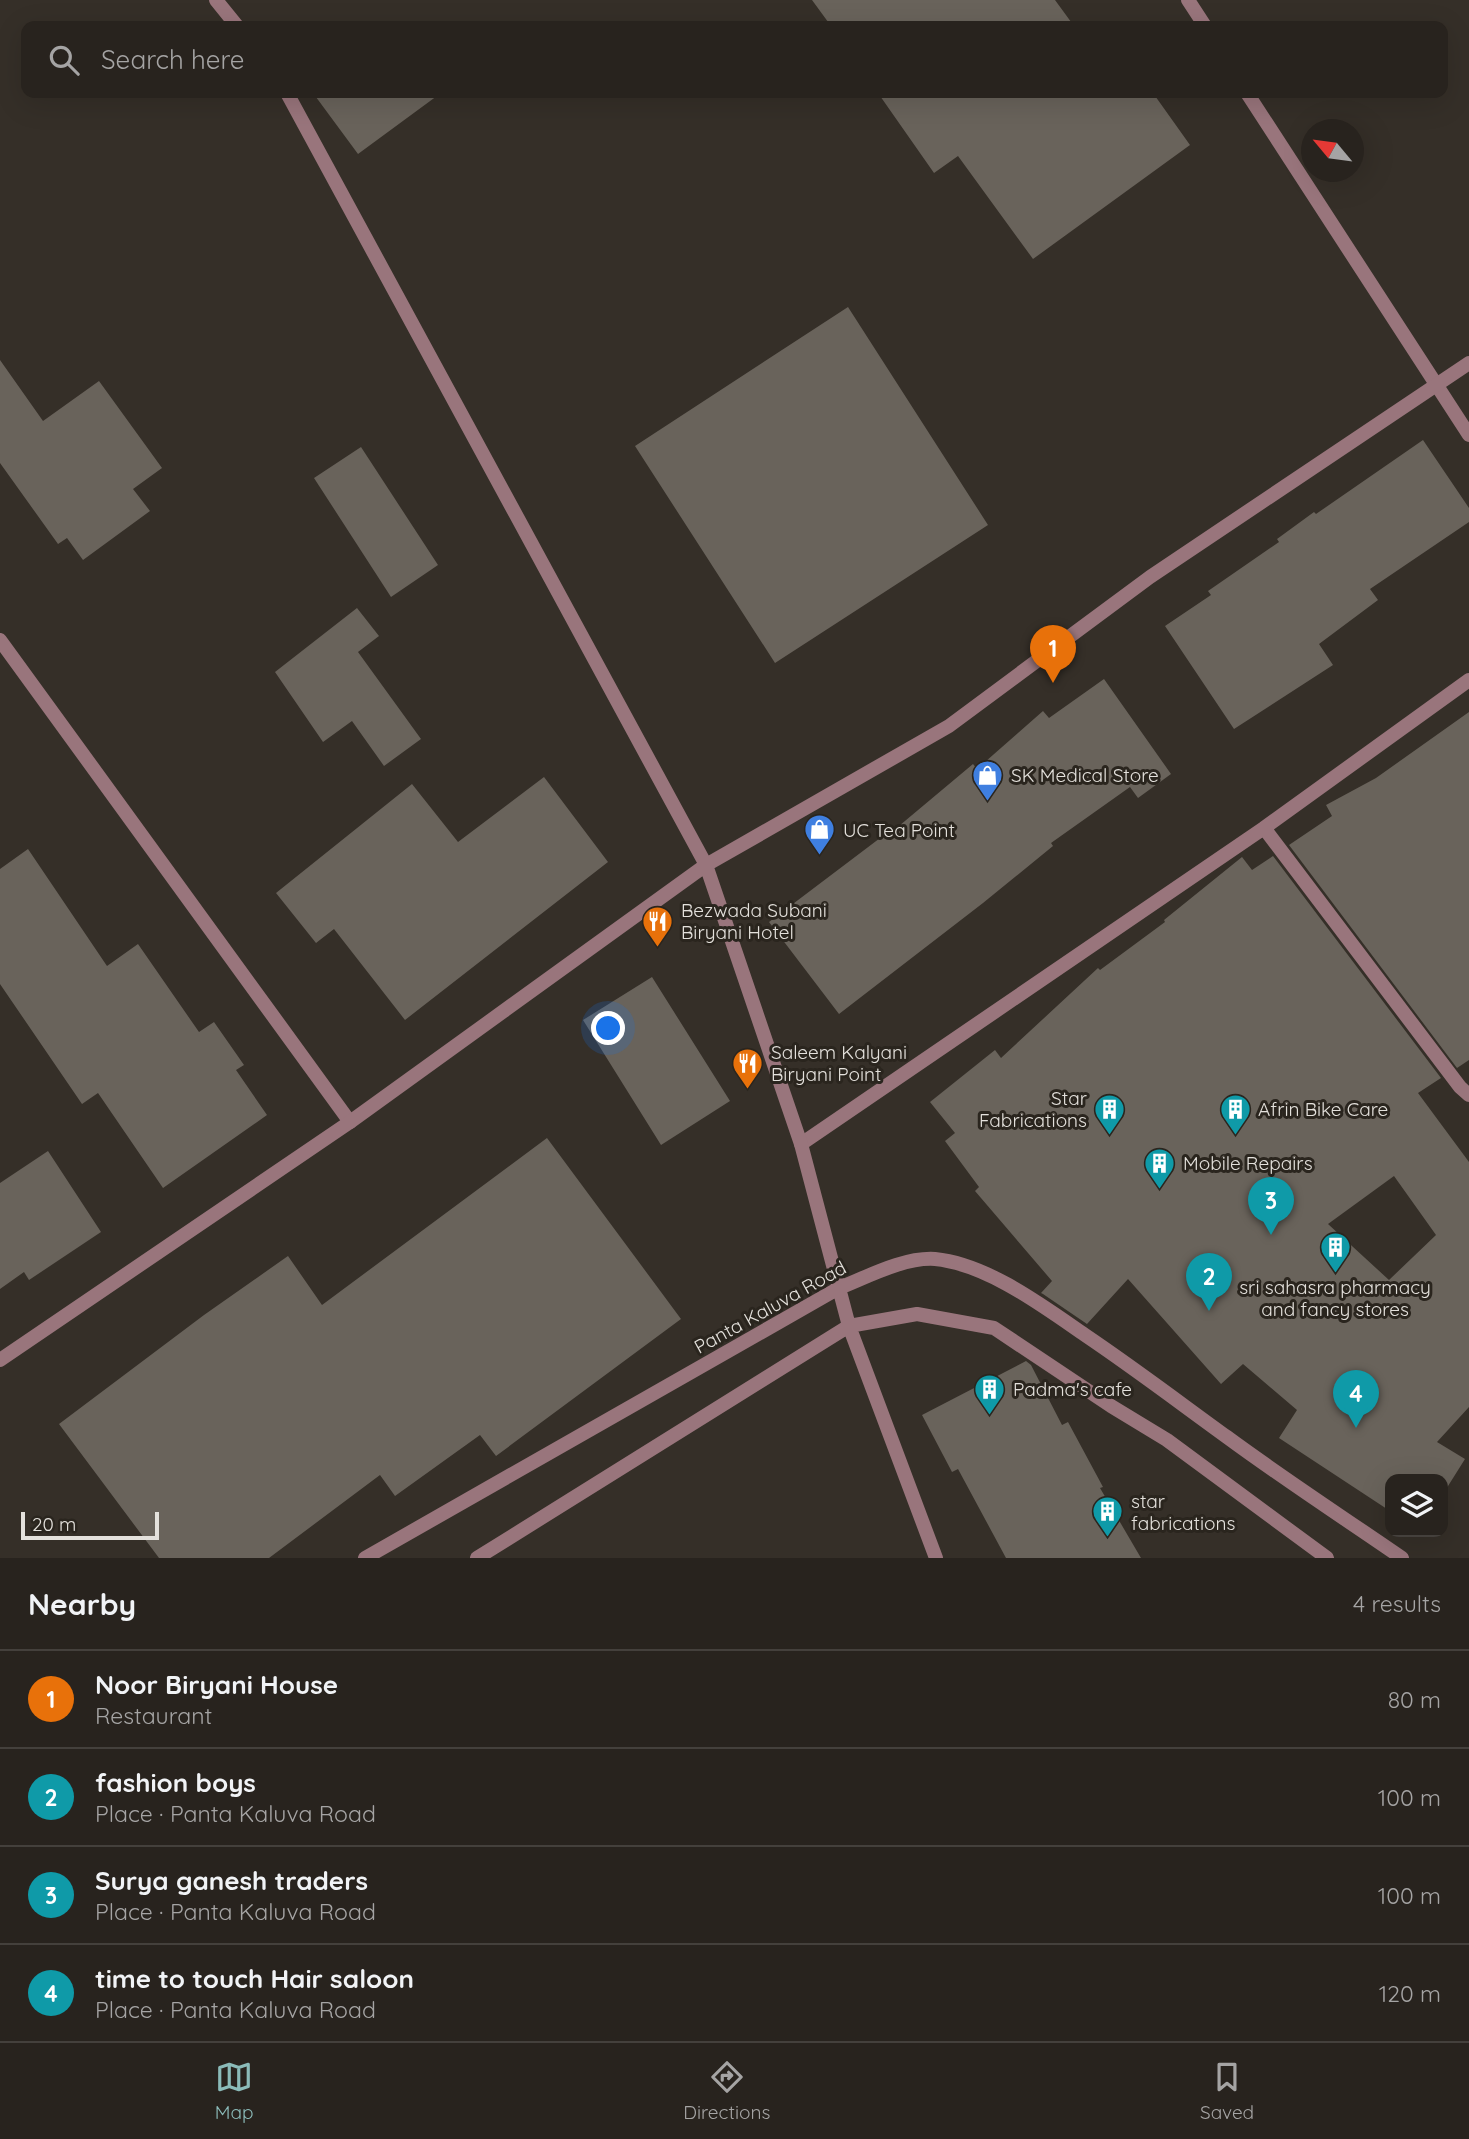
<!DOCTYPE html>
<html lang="en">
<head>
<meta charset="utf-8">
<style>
  :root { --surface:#28231e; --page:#302b27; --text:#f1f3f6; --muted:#a5a4a4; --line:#44403c; --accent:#8bbbb9 }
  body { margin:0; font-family:Quicksand,sans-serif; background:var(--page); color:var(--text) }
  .controls { position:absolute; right:21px; bottom:21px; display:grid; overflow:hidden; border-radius:14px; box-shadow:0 7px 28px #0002 }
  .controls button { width:63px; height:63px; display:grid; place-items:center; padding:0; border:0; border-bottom:2px solid var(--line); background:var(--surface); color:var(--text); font:35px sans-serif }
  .compass { position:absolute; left:1301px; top:119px; width:63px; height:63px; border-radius:50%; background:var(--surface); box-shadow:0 7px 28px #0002; rotate:299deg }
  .scale { position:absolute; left:21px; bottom:18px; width:138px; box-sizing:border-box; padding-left:7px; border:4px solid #e4e1dc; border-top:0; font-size:19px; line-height:24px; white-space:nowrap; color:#e4e1dc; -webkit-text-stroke:5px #2a251e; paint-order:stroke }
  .you { position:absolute; left:609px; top:1029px; width:24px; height:24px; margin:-18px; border:5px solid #fff; border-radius:50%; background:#1a73e8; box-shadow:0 0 0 10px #1a73e833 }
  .badge { display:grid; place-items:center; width:46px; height:46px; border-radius:50%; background:var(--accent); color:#fff; font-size:23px; font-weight:700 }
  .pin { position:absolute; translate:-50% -58px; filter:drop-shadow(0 2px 4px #0008) }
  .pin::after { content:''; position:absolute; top:37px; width:24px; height:21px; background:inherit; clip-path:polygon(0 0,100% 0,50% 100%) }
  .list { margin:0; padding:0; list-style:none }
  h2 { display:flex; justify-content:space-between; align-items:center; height:91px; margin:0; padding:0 28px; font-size:30px }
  h2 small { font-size:23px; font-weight:400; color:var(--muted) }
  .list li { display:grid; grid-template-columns:46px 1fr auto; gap:21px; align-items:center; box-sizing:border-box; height:98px; padding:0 28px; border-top:2px solid var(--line) }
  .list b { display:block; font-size:26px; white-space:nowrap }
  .list p { margin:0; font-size:23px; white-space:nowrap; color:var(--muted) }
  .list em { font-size:23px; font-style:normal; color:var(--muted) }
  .icon { flex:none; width:38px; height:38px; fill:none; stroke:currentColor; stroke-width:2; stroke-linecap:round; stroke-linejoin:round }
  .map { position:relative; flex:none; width:1469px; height:1558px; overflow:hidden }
  .search { position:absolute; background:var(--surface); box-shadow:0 7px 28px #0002; left:21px; right:21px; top:21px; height:77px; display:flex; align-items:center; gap:18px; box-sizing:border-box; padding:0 24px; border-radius:14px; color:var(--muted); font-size:26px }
  .sheet { height:483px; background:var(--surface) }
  nav { display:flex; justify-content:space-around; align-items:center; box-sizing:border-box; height:98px; border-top:2px solid var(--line); background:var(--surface); font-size:19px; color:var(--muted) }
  nav a { display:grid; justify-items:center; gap:4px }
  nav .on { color:var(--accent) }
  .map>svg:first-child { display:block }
</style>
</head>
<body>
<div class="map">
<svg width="1469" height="1558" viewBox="0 0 1469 1558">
  <rect width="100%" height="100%" fill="#352f28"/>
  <path fill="#69635b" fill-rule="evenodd" d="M 812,0 L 1055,0 L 1074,26 L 831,26 Z
    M 313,93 L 441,93 L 358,154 Z
    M 878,93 L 1153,93 L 1190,145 L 1033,259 L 958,156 L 934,173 Z
    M 848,307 L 988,525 L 775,663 L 635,446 Z
    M 0,360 L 43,421 L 99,381 L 162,468 L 133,489 L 150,511 L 83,560 L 67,538 L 58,544 L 0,463 Z
    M 1423,440 L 1469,508 L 1469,522 L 1370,589 L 1378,600 L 1319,644 L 1333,665 L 1234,729 L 1165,626 L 1211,595 L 1208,591 L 1279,542 L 1277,539 L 1314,512 L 1316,514 Z
    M 361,447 L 438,565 L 391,597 L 314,478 Z
    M 357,608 L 379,636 L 358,652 L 421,739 L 384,766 L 352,721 L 323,742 L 275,672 Z
    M 1104,679 L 1171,774 L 1138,798 L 1130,787 L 1051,843 L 1053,846 L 983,903 L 839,1014 L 769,922 L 892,829 L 893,831 L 973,764 L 977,769 L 1043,711 L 1049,718 Z
    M 1469,712 L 1469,1060 L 1457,1068 L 1289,845 L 1332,816 L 1326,805 L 1376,778 Z
    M 544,777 L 608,862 L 405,1020 L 334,929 L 316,943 L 276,893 L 412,784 L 458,842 Z
    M 28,849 L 107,966 L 138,944 L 199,1032 L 214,1022 L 244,1065 L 236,1070 L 267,1115 L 163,1188 L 98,1093 L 82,1104 L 0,984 L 0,869 Z
    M 1273,856 L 1441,1078 L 1418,1093 L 1469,1162 L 1469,1407 L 1437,1442 L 1465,1459 L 1443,1494 L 1443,1479 L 1390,1479 L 1390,1511 L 1279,1438 L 1297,1410 L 1243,1364 L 1221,1384 L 1128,1279 L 1087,1324 L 1043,1294 L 1041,1293 L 1052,1281 L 975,1191 L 979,1187 L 945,1141 L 955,1133 L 930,1102 L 995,1050 L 1001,1058 L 1098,968 L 1100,970 L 1165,922 L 1164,920 L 1242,857 L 1252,870 ZM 1394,1176 L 1436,1235 L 1389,1280 L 1328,1224 Z
    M 652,977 L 730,1101 L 661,1145 L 583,1020 Z
    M 547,1138 L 681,1319 L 496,1456 L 480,1435 L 395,1496 L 380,1475 L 269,1558 L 159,1558 L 59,1424 L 204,1315 L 288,1256 L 322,1305 Z
    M 48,1151 L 101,1232 L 29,1280 L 24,1272 L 0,1289 L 0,1183 Z
    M 1026,1361 L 1031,1365 L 1062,1425 L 1068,1422 L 1103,1487 L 1100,1488 L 1141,1558 L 1006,1558 L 958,1469 L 952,1472 L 922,1415 Z"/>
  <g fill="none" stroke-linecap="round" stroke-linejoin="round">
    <path stroke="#99757c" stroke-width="14" d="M 1188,0 L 1205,26
      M 1247,93 L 1469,435
      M 0,640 L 350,1122
      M 1264,828 L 1460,1087 L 1469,1095
      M 801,1144 L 1264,828 L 1469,680"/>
    <path stroke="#99757c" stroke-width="14" d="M 216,0 L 237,26
      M 287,93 L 706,865 L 801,1144 L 849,1326 L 936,1558
      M 0,1360 L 350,1122 L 706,865 L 949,726 L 1150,577 L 1469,363
      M 365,1558 L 839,1288 C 867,1277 904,1257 935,1259 C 987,1264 1043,1306 1085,1335 C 1134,1368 1180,1403 1227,1437 C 1284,1479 1344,1518 1402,1558
      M 477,1558 L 849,1326 L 917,1314 L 994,1328 L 1111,1406 L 1167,1440 L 1327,1558"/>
  </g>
  <defs>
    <symbol id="shop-pin" viewBox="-11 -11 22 30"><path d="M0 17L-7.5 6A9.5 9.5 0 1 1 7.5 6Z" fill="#3f7fe0" stroke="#2a251e"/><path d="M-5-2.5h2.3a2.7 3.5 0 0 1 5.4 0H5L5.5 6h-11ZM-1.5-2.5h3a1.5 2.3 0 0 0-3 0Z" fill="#fff"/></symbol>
    <symbol id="restaurant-pin" viewBox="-11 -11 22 30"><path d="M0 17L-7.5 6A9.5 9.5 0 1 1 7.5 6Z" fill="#e8710a" stroke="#2a251e"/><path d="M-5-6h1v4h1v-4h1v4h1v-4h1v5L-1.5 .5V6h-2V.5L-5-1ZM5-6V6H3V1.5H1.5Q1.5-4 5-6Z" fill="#fff"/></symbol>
    <symbol id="building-pin" viewBox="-11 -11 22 30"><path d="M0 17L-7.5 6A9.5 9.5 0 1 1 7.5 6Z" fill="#0f9aa8" stroke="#2a251e"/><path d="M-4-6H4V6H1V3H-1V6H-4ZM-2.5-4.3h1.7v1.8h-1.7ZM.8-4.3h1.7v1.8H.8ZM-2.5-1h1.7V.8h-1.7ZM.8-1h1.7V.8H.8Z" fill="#fff"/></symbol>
  </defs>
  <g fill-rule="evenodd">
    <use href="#shop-pin" x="970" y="758" width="35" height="47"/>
    <use href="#shop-pin" x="802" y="812" width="35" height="47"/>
    <use href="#restaurant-pin" x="640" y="904" width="35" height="47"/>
    <use href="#restaurant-pin" x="730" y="1046" width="35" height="47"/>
    <use href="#building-pin" x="1092" y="1092" width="35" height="47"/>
    <use href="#building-pin" x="1218" y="1092" width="35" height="47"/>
    <use href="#building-pin" x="1142" y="1146" width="35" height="47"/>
    <use href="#building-pin" x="1318" y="1230" width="35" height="47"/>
    <use href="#building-pin" x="972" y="1372" width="35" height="47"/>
    <use href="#building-pin" x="1090" y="1494" width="35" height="47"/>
  </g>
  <g text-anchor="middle" stroke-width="6" stroke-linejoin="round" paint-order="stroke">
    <g font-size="19" fill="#e4e1dc" stroke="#2a251e" text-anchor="start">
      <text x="1011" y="782">SK Medical Store</text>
      <text x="843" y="837">UC Tea Point</text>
      <text x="681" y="917">Bezwada Subani<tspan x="681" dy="22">Biryani Hotel</tspan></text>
      <text x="771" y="1059">Saleem Kalyani<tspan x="771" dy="22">Biryani Point</tspan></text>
      <text x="1087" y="1105" text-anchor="end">Star<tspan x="1087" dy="22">Fabrications</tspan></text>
      <text x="1258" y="1116">Afrin Bike Care</text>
      <text x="1183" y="1170">Mobile Repairs</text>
      <text x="1335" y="1294" text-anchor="middle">sri sahasra pharmacy<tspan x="1335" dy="22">and fancy stores</tspan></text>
      <text x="1013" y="1396">Padma's cafe</text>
      <text x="1131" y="1508">star<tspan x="1131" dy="22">fabrications</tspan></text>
    </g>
    <g font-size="19" fill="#e4e1dc" stroke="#2a251e">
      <text transform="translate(770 1307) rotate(-29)" y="7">Panta Kaluva Road</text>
    </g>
  </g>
</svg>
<div class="controls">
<button><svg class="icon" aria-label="layers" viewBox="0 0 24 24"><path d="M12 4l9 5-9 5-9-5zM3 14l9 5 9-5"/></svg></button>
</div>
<svg class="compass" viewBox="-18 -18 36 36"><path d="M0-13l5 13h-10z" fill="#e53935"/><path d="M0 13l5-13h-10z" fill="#a5a4a4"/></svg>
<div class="scale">20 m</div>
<div class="you"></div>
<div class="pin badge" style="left:1053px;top:683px;background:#e8710a">1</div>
<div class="pin badge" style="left:1209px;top:1311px;background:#0f9aa8">2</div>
<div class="pin badge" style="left:1271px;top:1235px;background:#0f9aa8">3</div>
<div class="pin badge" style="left:1356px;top:1428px;background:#0f9aa8">4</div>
<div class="search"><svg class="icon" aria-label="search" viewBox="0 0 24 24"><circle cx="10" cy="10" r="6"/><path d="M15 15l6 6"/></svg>Search here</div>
</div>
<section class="sheet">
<h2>Nearby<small>4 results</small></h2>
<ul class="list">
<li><span class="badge" style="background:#e8710a">1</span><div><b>Noor Biryani House</b><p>Restaurant</p></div><em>80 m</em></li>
<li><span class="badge" style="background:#0f9aa8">2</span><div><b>fashion boys</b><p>Place · Panta Kaluva Road</p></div><em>100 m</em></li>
<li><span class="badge" style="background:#0f9aa8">3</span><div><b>Surya ganesh traders</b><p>Place · Panta Kaluva Road</p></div><em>100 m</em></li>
<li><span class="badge" style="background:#0f9aa8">4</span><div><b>time to touch Hair saloon</b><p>Place · Panta Kaluva Road</p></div><em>120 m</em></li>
</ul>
</section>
<nav>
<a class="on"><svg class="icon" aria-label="map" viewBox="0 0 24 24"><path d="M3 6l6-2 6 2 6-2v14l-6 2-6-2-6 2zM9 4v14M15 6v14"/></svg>Map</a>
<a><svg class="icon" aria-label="directions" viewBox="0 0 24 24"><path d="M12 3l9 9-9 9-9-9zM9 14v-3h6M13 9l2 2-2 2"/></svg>Directions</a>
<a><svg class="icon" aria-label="saved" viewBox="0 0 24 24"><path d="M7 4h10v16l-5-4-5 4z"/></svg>Saved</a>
</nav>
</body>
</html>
